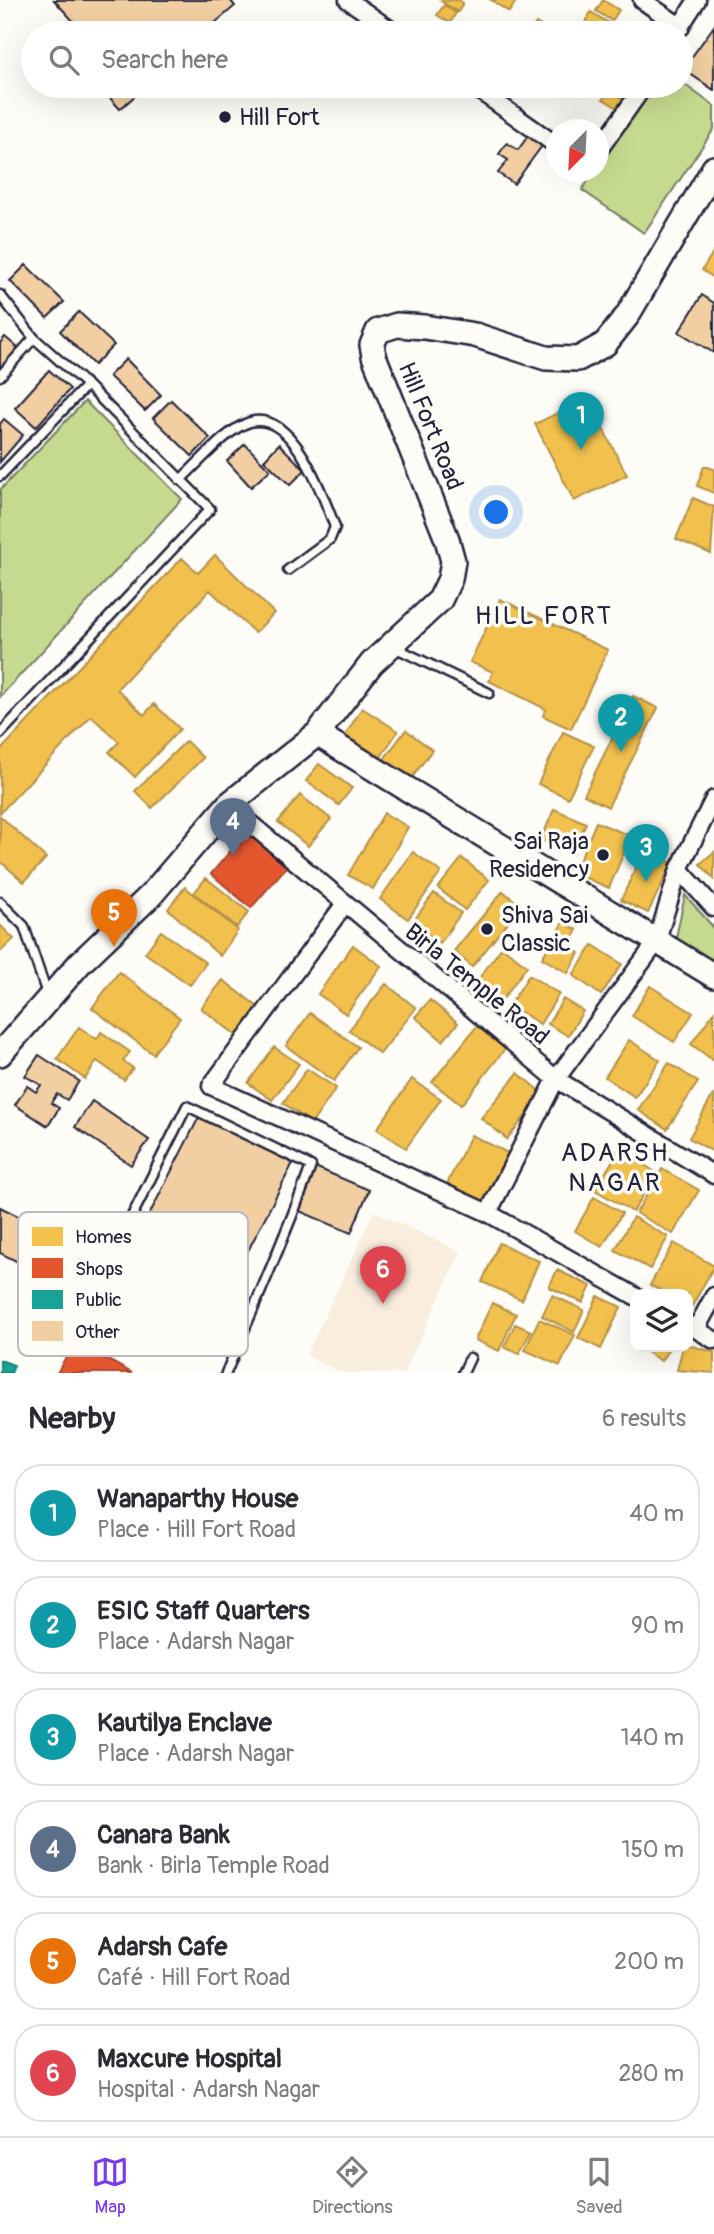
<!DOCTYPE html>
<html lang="en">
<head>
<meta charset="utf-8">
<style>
  :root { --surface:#fff; --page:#f2f2f3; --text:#2b2b33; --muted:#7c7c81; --line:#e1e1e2; --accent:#7c3aed }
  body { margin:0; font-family:Pangolin,sans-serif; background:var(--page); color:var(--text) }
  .controls { position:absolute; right:21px; bottom:21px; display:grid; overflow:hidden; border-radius:14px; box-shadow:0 7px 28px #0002 }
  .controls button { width:63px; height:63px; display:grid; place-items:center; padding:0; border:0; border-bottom:2px solid var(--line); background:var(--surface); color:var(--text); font:35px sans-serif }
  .compass { position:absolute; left:546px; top:119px; width:63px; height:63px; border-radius:50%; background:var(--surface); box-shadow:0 7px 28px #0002; rotate:204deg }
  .you { position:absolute; left:497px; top:513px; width:24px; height:24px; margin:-18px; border:5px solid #fff; border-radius:50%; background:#1a73e8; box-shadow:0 0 0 10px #1a73e833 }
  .badge { display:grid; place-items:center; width:46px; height:46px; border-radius:50%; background:var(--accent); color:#fff; font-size:23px; font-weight:700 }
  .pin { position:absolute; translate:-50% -58px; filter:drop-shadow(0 2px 4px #0008) }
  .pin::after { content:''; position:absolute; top:37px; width:24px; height:21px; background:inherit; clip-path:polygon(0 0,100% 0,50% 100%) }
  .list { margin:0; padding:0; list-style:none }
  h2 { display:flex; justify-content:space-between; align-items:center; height:91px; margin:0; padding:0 28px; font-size:30px }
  h2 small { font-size:23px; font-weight:400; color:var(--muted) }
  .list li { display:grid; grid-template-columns:46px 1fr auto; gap:21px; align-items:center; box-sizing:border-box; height:98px; margin:0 14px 14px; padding:0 14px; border:2px solid var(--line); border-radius:28px }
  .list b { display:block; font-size:26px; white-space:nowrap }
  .list p { margin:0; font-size:23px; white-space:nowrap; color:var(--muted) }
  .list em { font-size:23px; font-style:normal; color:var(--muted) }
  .icon { flex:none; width:38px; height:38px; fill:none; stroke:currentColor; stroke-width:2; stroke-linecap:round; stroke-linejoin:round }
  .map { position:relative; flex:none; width:714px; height:1373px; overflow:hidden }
  .search { position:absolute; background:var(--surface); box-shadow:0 7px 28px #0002; left:21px; right:21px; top:21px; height:77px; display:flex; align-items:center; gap:18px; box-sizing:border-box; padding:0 24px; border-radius:38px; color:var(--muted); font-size:26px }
  .sheet { height:763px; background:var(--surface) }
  nav { display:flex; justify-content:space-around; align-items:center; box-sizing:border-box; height:98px; border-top:2px solid var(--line); background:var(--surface); font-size:19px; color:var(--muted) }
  nav a { display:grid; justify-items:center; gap:4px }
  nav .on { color:var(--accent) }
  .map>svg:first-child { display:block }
</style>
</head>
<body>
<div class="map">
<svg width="714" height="1373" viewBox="0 0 714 1373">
  <rect width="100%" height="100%" fill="#fdfcf7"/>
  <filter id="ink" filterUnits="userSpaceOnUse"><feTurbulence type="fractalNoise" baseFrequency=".0143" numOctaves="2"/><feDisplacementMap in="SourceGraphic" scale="14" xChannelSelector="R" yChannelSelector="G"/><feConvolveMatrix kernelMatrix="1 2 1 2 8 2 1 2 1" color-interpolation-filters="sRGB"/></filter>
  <g filter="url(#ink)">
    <path fill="#f9eede" d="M 374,1211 L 461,1252 L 404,1373 L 343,1373 L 306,1356 Z"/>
    <path fill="#c6da8f" stroke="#747e65" stroke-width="2" d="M 681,82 L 714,106 L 714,129 L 644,233 L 582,190 L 594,172 L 598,172 L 599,164 L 649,86 L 681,86 Z
      M 85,401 L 182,499 L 0,697 L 0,490 Z
      M 685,895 L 714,928 L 714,969 L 674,947 Z"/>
    <path fill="#f2c14e" stroke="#b49148" stroke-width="2" d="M 459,0 L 463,3 L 458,12 L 441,1 Z
      M 491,0 L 517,0 L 509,12 Z
      M 603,0 L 619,10 L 612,21 L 596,11 Z
      M 444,5 L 456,13 L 450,23 L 437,15 Z
      M 591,12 L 609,23 L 603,33 L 585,23 Z
      M 536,23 L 550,32 L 549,33 L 530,32 Z
      M 611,86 L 627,86 L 637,92 L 630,102 L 609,88 Z
      M 609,90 L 629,103 L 624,112 L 603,99 Z
      M 714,251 L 714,278 L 702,270 Z
      M 572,406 L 578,417 L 593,409 L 627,475 L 574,501 L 535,424 Z
      M 704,466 L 714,469 L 714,493 L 697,486 Z
      M 693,498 L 714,507 L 711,554 L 676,539 Z
      M 215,555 L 274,613 L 255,633 L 210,590 L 117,689 L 144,715 L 154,704 L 180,729 L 135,777 L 109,752 L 119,742 L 91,716 L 0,813 L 0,751 L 182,558 L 198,573 Z
      M 500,599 L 608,650 L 571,729 L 543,716 L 546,709 L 489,681 L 493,672 L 470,662 Z
      M 633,696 L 658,708 L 608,807 L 584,795 Z
      M 362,708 L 398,731 L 376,764 L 341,742 Z
      M 406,730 L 432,750 L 411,779 L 384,759 Z
      M 563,732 L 594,746 L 568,798 L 538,784 Z
      M 186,741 L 203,758 L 152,808 L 135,791 Z
      M 319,764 L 352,788 L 339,805 L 306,781 Z
      M 300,795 L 331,819 L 308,846 L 278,822 Z
      M 554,809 L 586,823 L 573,854 L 541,840 Z
      M 384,813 L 408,827 L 373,889 L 348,875 Z
      M 0,816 L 46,858 L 24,882 L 0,861 Z
      M 596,822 L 631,836 L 609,888 L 574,873 Z
      M 644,850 L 672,863 L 648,913 L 621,900 Z
      M 413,852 L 441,872 L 408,919 L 380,899 Z
      M 714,852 L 714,879 L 700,864 Z
      M 462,858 L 489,880 L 465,910 L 438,888 Z
      M 206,878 L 249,912 L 237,927 L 194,893 Z
      M 185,887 L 238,930 L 220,956 L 168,909 Z
      M 503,891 L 521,906 L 472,967 L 454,951 Z
      M 434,893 L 461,913 L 440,943 L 412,923 Z
      M 563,922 L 577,930 L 568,946 L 579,953 L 568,973 L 542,958 Z
      M 0,925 L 14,939 L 0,952 Z
      M 161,931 L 206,963 L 190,985 L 145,953 Z
      M 353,945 L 381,966 L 346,1014 L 318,994 Z
      M 593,945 L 622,964 L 601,995 L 573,975 Z
      M 502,947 L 527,966 L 502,1000 L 477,981 Z
      M 119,972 L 180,1018 L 153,1054 L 92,1008 Z
      M 529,975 L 559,994 L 540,1024 L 510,1005 Z
      M 223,980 L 262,1010 L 240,1038 L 201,1008 Z
      M 386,984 L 416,1008 L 380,1054 L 349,1030 Z
      M 650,986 L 693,1013 L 674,1042 L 632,1016 Z
      M 563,999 L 583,1011 L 568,1036 L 548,1024 Z
      M 430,1000 L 458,1023 L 443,1041 L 415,1017 Z
      M 714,1012 L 714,1061 L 691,1044 Z
      M 310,1013 L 358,1047 L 334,1081 L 286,1046 Z
      M 477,1026 L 505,1049 L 461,1105 L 432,1082 Z
      M 79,1027 L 97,1039 L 101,1032 L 130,1052 L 123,1061 L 133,1068 L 124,1080 L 97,1061 L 85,1079 L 57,1059 Z
      M 629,1040 L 660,1060 L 635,1097 L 605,1077 Z
      M 274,1047 L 299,1064 L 272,1100 L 248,1083 Z
      M 669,1063 L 698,1082 L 667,1129 L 638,1110 Z
      M 307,1069 L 336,1088 L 312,1123 L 283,1103 Z
      M 518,1073 L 543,1094 L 507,1139 L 481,1118 Z
      M 412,1079 L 441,1099 L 406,1148 L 377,1129 Z
      M 713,1095 L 714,1095 L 714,1152 L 689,1138 Z
      M 471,1135 L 508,1153 L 482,1206 L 445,1188 Z
      M 619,1150 L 656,1172 L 633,1212 L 595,1190 Z
      M 662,1169 L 699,1190 L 673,1234 L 636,1213 Z
      M 594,1197 L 622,1213 L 602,1247 L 575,1231 Z
      M 633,1217 L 668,1237 L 650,1269 L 615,1250 Z
      M 499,1243 L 539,1261 L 522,1300 L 482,1282 Z
      M 674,1243 L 714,1266 L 691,1308 L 688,1306 L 688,1294 L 667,1294 L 650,1285 Z
      M 557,1270 L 591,1286 L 583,1303 L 549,1287 Z
      M 552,1295 L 584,1310 L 574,1332 L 542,1316 Z
      M 598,1296 L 621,1307 L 601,1349 L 578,1338 Z
      M 492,1303 L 516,1314 L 499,1351 L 475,1340 Z
      M 539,1319 L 575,1335 L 560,1366 L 525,1350 Z
      M 515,1324 L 531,1331 L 519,1354 L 504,1347 Z
      M 688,1345 L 714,1352 L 714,1373 L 677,1370 L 683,1347 Z
      M 638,1347 L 670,1347 L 661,1361 Z"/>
    <path fill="#e4572e" stroke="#aa4732" stroke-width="2" d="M 248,830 L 288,865 L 251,908 L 211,874 Z
      M 74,1342 L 132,1373 L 57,1373 Z"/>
    <path fill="#17a398" stroke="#1a7c7c" stroke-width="2" d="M 0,1360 L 14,1365 L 11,1373 L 0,1373 Z"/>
    <path fill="#f1cfa2" stroke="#22223b" stroke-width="2" d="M 54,0 L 230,0 L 235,6 L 215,23 L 226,33 L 84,33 Z
      M 714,26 L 714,90 L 683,69 Z
      M 99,86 L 146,86 L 120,109 Z
      M 533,129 L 547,139 L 514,184 L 498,173 L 508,160 L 499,154 L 507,143 L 518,150 Z
      M 26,265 L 64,302 L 47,318 L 10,281 Z
      M 702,295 L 714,303 L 714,353 L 679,332 Z
      M 79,312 L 114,345 L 94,365 L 60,331 Z
      M 5,337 L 18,348 L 0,369 L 0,343 Z
      M 126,359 L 161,395 L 145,411 L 109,376 Z
      M 49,370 L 70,389 L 36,427 L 15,408 Z
      M 171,400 L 210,438 L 192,456 L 153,418 Z
      M 4,419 L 23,435 L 0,462 L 0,424 Z
      M 245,444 L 270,470 L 251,487 L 227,461 Z
      M 279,444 L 305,470 L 290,485 L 264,460 Z
      M 39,1055 L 79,1081 L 67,1100 L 57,1094 L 51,1103 L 59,1108 L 48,1126 L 15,1105 L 27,1086 L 36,1092 L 41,1085 L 25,1076 Z
      M 92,1101 L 149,1140 L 131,1165 L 75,1127 Z
      M 200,1115 L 293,1163 L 214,1317 L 121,1270 Z
      M 315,1167 L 369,1190 L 351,1233 L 297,1210 Z
      M 0,1207 L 60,1237 L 42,1274 L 0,1253 Z"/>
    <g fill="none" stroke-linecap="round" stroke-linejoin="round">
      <defs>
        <path id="lane" d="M 0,295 L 34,338 L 87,385 L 210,509 L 0,734
          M 0,376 L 34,338
          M 0,476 L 87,385
          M 180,480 C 198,464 228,428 250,422 C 294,410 323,496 335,527 L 330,539 L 288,570
          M 394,647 L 489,693
          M 0,902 L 24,926 L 47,994
          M 226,1373 C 255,1304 286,1236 311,1166 L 187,1106 L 101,1278 L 241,1340
          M 463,1373 L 470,1358"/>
        <path id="street" d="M 348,0 L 395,33
          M 642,0 L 681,27
          M 676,33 L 697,0
          M 473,86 L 556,145
          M 598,151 L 644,86
          M 228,805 L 556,1079 L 714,1175
          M 679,869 L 714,908
          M 344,905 L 211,1086 L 488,1213 L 635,1296
          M 488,1213 L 556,1079 L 656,943 L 679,869 L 714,799
          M 689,1325 L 714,1340
          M 696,1329 L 714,1296"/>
        <path id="secondary" d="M 317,734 L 714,976
          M 0,1054 L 80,963 L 151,895 L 228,805 L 317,734 L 372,663 L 440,600 L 450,579 L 453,561 L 447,539 L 374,356 L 372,345 L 378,331 L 397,325 L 424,327 L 475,335 L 546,358 L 578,359 L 605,344 L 627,316 L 714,168"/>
      </defs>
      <use href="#lane" stroke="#22223b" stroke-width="13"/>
      <use href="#street" stroke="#22223b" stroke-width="21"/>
      <use href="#secondary" stroke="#22223b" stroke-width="28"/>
      <use href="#lane" stroke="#fdfcf7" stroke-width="8"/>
      <use href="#street" stroke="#fdfcf7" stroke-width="16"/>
      <use href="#secondary" stroke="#fdfcf7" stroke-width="23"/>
    </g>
  </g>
  <g fill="#22223b" stroke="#fdfcf7" stroke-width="2.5">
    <circle cx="225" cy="117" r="7"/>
    <circle cx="603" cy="855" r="7"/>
    <circle cx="487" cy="929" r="7"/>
  </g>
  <g text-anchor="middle" stroke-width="7" stroke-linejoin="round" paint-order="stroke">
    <g font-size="24" fill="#22223b" stroke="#fdfcf7" text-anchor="start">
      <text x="239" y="125">Hill Fort</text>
      <text x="589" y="849" text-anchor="end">Sai Raja<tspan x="589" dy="28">Residency</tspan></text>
      <text x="501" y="923">Shiva Sai<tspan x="501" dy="28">Classic</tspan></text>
    </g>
    <g font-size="24" fill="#22223b" stroke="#fdfcf7">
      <text transform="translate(431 426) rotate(68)" y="8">Hill Fort Road</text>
      <text transform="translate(477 984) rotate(39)" y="8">Birla Temple Road</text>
    </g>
    <g font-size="26" letter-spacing="2" fill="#22223b" stroke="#fdfcf7">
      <text x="544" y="624">HILL FORT</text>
      <text x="615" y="1161">ADARSH<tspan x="615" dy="30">NAGAR</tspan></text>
    </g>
  </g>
  <rect x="18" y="1212" width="230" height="144" rx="10" fill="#fdfcf7" stroke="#bbbbbf" stroke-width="2"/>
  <rect x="32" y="1227" width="31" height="19" fill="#f2c14e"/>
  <rect x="32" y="1258" width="31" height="20" fill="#e4572e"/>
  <rect x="32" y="1290" width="31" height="19" fill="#17a398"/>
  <rect x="32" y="1321" width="31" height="20" fill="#f1cfa2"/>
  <g font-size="19" fill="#22223b">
    <text x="75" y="1243">Homes</text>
    <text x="75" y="1275">Shops</text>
    <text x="75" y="1306">Public</text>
    <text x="75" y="1338">Other</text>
  </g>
</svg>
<div class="controls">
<button><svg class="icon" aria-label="layers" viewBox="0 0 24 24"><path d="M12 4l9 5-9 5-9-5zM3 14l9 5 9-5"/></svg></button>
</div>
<svg class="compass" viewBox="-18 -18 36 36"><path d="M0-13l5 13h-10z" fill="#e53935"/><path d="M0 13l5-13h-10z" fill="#7c7c81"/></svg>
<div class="you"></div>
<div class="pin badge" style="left:581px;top:450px;background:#0f9aa8">1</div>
<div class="pin badge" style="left:621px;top:752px;background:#0f9aa8">2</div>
<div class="pin badge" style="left:646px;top:882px;background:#0f9aa8">3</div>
<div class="pin badge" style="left:233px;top:856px;background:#5c6f8a">4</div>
<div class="pin badge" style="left:114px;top:947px;background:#e8710a">5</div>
<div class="pin badge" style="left:383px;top:1304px;background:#e0444e">6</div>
<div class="search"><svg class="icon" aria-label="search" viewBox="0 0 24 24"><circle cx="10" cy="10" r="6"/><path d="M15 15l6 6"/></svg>Search here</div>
</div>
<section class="sheet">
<h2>Nearby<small>6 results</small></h2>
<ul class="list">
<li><span class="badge" style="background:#0f9aa8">1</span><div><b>Wanaparthy House</b><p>Place · Hill Fort Road</p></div><em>40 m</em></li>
<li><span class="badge" style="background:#0f9aa8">2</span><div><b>ESIC Staff Quarters</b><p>Place · Adarsh Nagar</p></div><em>90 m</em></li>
<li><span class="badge" style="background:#0f9aa8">3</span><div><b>Kautilya Enclave</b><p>Place · Adarsh Nagar</p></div><em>140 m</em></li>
<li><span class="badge" style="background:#5c6f8a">4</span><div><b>Canara Bank</b><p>Bank · Birla Temple Road</p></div><em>150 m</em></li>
<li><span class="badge" style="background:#e8710a">5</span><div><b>Adarsh Cafe</b><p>Café · Hill Fort Road</p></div><em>200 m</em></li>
<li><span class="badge" style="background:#e0444e">6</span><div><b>Maxcure Hospital</b><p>Hospital · Adarsh Nagar</p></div><em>280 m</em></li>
</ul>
</section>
<nav>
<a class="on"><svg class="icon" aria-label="map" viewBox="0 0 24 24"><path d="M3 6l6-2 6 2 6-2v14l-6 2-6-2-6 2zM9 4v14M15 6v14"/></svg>Map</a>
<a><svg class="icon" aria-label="directions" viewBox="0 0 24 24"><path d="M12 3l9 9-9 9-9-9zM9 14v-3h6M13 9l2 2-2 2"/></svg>Directions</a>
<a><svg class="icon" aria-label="saved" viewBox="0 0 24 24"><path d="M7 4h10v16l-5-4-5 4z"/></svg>Saved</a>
</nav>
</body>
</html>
